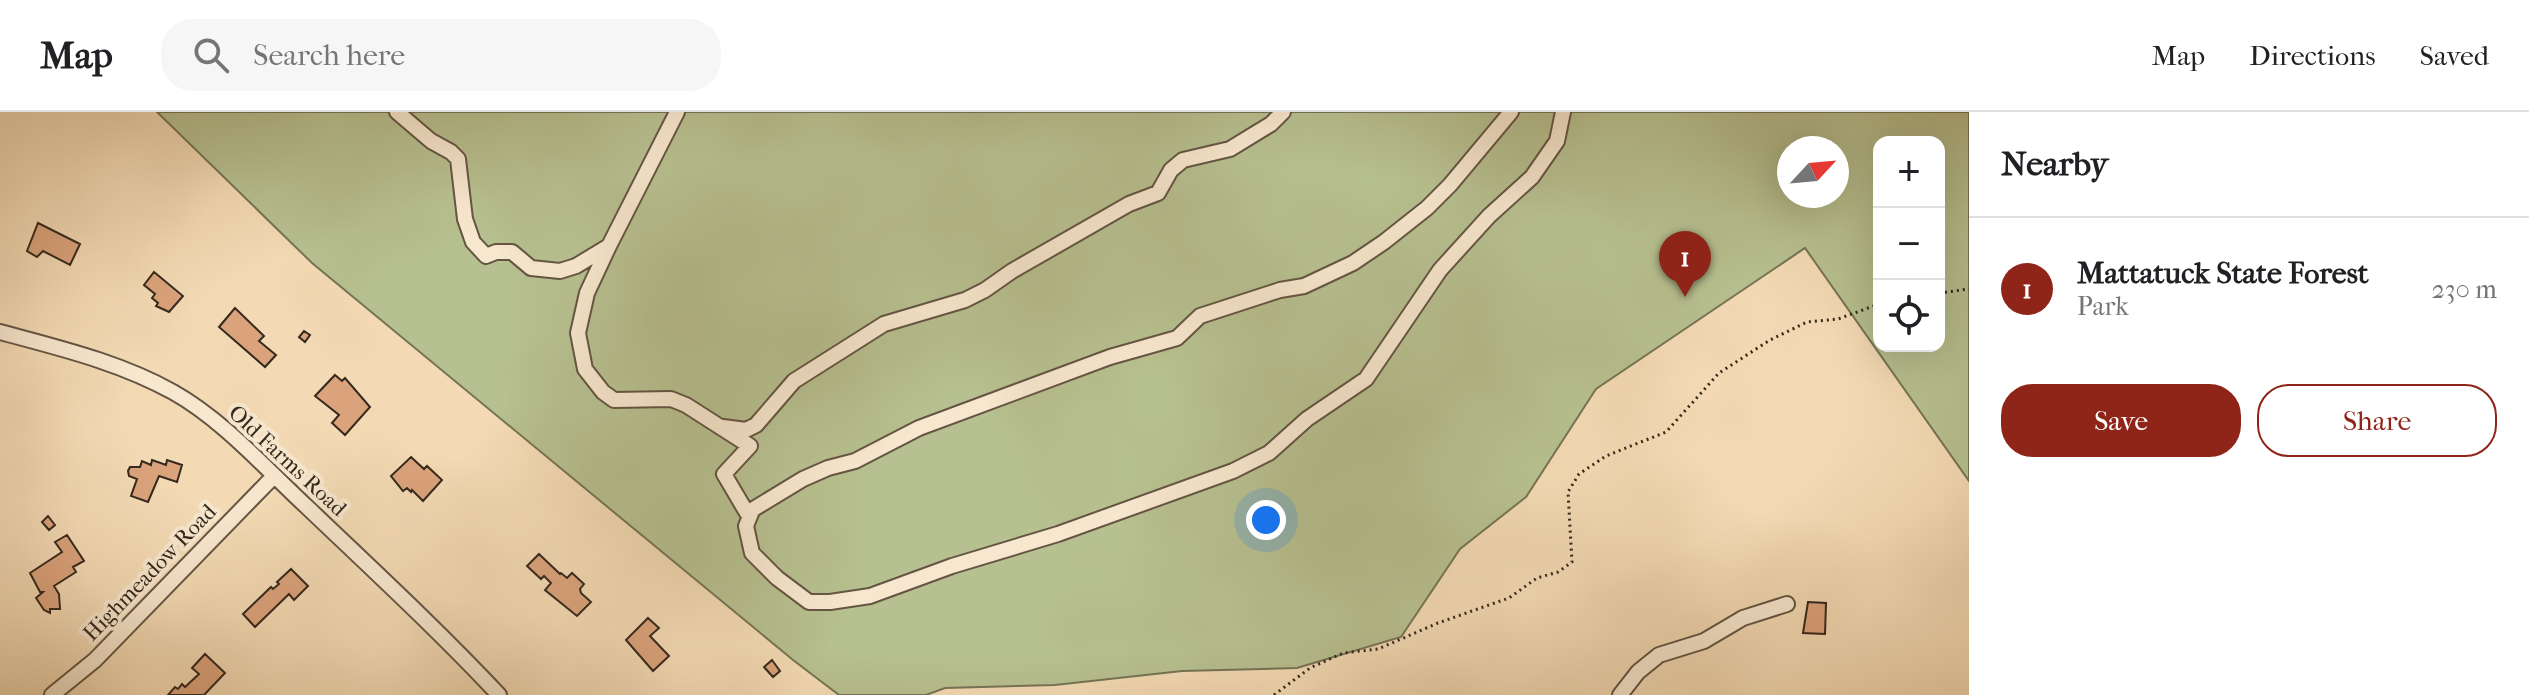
<!DOCTYPE html>
<html lang="en">
<head>
<meta charset="utf-8">
<style>
  :root { --surface:#fff; --page:#f6f6f6; --text:#202124; --muted:#757577; --line:#e0e0e0; --accent:#8f2418 }
  body { margin:0; font-family:"IM FELL French Canon",serif; background:var(--page); color:var(--text) }
  .controls { position:absolute; right:24px; top:24px; display:grid; overflow:hidden; border-radius:16px; box-shadow:0 8px 32px #0002 }
  .controls button { width:72px; height:72px; display:grid; place-items:center; padding:0; border:0; border-bottom:2px solid var(--line); background:var(--surface); color:var(--text); font:40px sans-serif }
  .compass { position:absolute; left:1777px; top:24px; width:72px; height:72px; border-radius:50%; background:var(--surface); box-shadow:0 8px 32px #0002; rotate:64deg }
  .you { position:absolute; left:1266px; top:408px; width:28px; height:28px; margin:-20px; border:6px solid #fff; border-radius:50%; background:#1a73e8; box-shadow:0 0 0 12px #1a73e833 }
  .badge { display:grid; place-items:center; width:52px; height:52px; border-radius:50%; background:var(--accent); color:#fff; font-size:26px; font-weight:700 }
  .pin { position:absolute; translate:-50% -66px; filter:drop-shadow(0 2px 4px #0008) }
  .pin::after { content:''; position:absolute; top:42px; width:28px; height:24px; background:inherit; clip-path:polygon(0 0,100% 0,50% 100%) }
  .list { margin:0; padding:0; list-style:none }
  h2 { display:flex; justify-content:space-between; align-items:center; height:104px; margin:0; padding:0 32px; font-size:34px }
  h2 small { font-size:26px; font-weight:400; color:var(--muted) }
  .list li { display:grid; grid-template-columns:52px 1fr auto; gap:24px; align-items:center; box-sizing:border-box; height:144px; padding:0 32px; border-top:2px solid var(--line) }
  .list b { display:block; font-size:30px; white-space:nowrap }
  .list p { margin:0; font-size:26px; white-space:nowrap; color:var(--muted) }
  .list em { font-size:26px; font-style:normal; color:var(--muted) }
  .actions { display:flex; gap:16px; padding:24px 32px }
  .actions a { flex:1; padding:18px 0; border:2px solid var(--accent); border-radius:32px; text-align:center; font-size:28px; color:var(--accent) }
  .actions .main { background:var(--accent); color:#fff }
  .icon { flex:none; width:44px; height:44px; fill:none; stroke:currentColor; stroke-width:2; stroke-linecap:round; stroke-linejoin:round }
  .map { position:relative; flex:none; width:1969px; height:583px; overflow:hidden }
  header { display:flex; align-items:center; gap:48px; box-sizing:border-box; height:112px; padding:0 40px; background:var(--surface); border-bottom:2px solid var(--line) }
  header strong { font-size:38px }
  nav { display:flex; gap:44px; margin-inline-start:auto; font-size:28px }
  .search { width:560px; height:72px; background:var(--page); display:flex; align-items:center; gap:20px; box-sizing:border-box; padding:0 28px; border-radius:32px; color:var(--muted); font-size:30px }
  main { display:flex }
  aside { flex:1; background:var(--surface) }
  .map>svg:first-child { display:block }
</style>
</head>
<body>
<header>
<strong>Map</strong>
<div class="search"><svg class="icon" aria-label="search" viewBox="0 0 24 24"><circle cx="10" cy="10" r="6"/><path d="M15 15l6 6"/></svg>Search here</div>
<nav><a>Map</a><a>Directions</a><a>Saved</a></nav>
</header>
<main>
<div class="map">
<svg width="1969" height="583" viewBox="0 0 1969 583">
  <rect width="100%" height="100%" fill="#f3dab4"/>
  <filter id="stains"><feTurbulence type="fractalNoise" baseFrequency=".0025" numOctaves="4"/><feColorMatrix values="0 0 0 0 .2 0 0 0 0 .09 0 0 0 0 .02 0 0 0 .5 -.17"/></filter>
  <radialGradient id="worn" r=".72"><stop offset=".6" stop-color="#630" stop-opacity="0"/><stop offset="1" stop-color="#630" stop-opacity=".3"/></radialGradient>
  <path fill="#b7c090" stroke="#767456" stroke-width="2" fill-rule="evenodd" d="M 157,0 L 1969,0 L 1969,369 L 1805,136 L 1596,277 L 1526,385 L 1460,437 L 1401,525 L 1297,556 L 1182,559 L 1055,573 L 945,576 L 926,583 L 839,583 L 793,548 L 312,151 ZM 1879,30 L 1939,30 L 1939,234 L 1879,234 ZM 1789,36 L 1837,36 L 1837,84 L 1789,84 Z"/>
  <path fill="#dba37c" stroke="#34291d" stroke-width="2" d="M 38,111 L 80,132 L 70,153 L 43,139 L 37,145 L 27,139 Z
    M 154,160 L 183,184 L 169,200 L 156,194 L 158,191 L 152,186 L 155,182 L 144,173 Z
    M 235,196 L 264,224 L 259,229 L 276,243 L 265,255 L 219,215 Z
    M 304,219 L 310,223 L 305,230 L 299,225 Z
    M 335,263 L 342,269 L 345,266 L 370,295 L 345,323 L 332,311 L 339,303 L 315,284 Z
    M 411,345 L 424,357 L 427,354 L 442,368 L 423,389 L 412,378 L 411,380 L 407,376 L 403,379 L 391,364 Z
    M 152,348 L 166,353 L 167,348 L 182,353 L 177,370 L 159,364 L 148,390 L 131,384 L 137,367 L 129,364 L 128,359 L 130,355 L 140,355 L 142,349 L 151,353 Z
    M 48,404 L 55,413 L 49,418 L 42,410 Z
    M 67,423 L 84,449 L 73,455 L 76,460 L 54,474 L 59,482 L 60,497 L 50,497 L 50,501 L 44,498 L 36,486 L 43,480 L 40,480 L 30,461 L 62,440 L 55,430 Z
    M 539,442 L 560,462 L 561,461 L 567,466 L 572,461 L 584,472 L 580,477 L 581,481 L 591,490 L 577,504 L 545,478 L 551,471 L 544,464 L 541,467 L 527,454 Z
    M 291,457 L 308,474 L 294,488 L 289,482 L 255,515 L 243,502 L 271,475 L 273,477 L 279,472 L 277,470 Z
    M 1808,490 L 1826,491 L 1825,522 L 1803,521 Z
    M 648,506 L 659,516 L 650,524 L 669,544 L 653,559 L 626,528 Z
    M 205,542 L 225,561 L 204,583 L 168,583 L 175,575 L 178,577 L 182,572 L 185,575 L 199,562 L 192,556 Z
    M 772,548 L 780,559 L 773,565 L 764,555 Z"/>
  <g fill="none" stroke-linecap="round" stroke-linejoin="round">
    <defs>
      <path id="minor" d="M 397,0 L 431,29 L 451,40 L 458,47 L 465,107 L 473,130 L 486,144 L 496,140 L 512,140 L 531,156 L 560,159 L 576,154 L 609,134 L 677,0
        M 609,134 L 587,181 L 578,221 L 585,257 L 603,280 L 614,288 L 671,287 L 686,293 L 750,334 L 724,362 L 747,401 L 803,367 L 828,356 L 855,349 L 919,316 L 1110,245 L 1177,226 L 1200,204 L 1280,178 L 1304,174 L 1353,151 L 1384,130 L 1427,96 L 1450,73 L 1511,0
        M 0,220 C 59,236 119,250 173,280 C 223,308 265,356 307,395 C 372,457 438,518 499,583
        M 723,315 L 746,318 L 756,313 L 794,269 L 884,212 L 965,188 L 985,178 L 1012,159 L 1129,92 L 1158,81 L 1171,58 L 1183,48 L 1230,37 L 1271,12 L 1283,0
        M 752,399 L 746,414 L 752,441 L 777,466 L 809,490 L 830,490 L 870,484 L 952,454 L 1058,422 L 1233,359 L 1269,341 L 1307,307 L 1366,267 L 1440,158 L 1489,104 L 1532,65 L 1557,29 L 1563,0
        M 52,583 L 95,548 L 274,364
        M 1620,583 L 1638,560 L 1659,543 L 1704,529 L 1743,506 L 1787,492"/>
    </defs>
    <use href="#minor" stroke="#645543" stroke-width="18"/>
    <path stroke="#34291d" stroke-width="3" stroke-dasharray="2 4" stroke-linecap="butt" d="M 1939,181 L 1969,177
      M 1274,583 L 1310,556 L 1343,541 L 1378,537 L 1438,511 L 1509,486 L 1537,466 L 1558,460 L 1572,450 L 1568,380 L 1579,362 L 1606,344 L 1666,320 L 1719,261 L 1770,228 L 1807,210 L 1838,207 L 1879,192"/>
    <use href="#minor" stroke="#f7e7ce" stroke-width="14"/>
  </g>
  <g text-anchor="middle" stroke-width="8" stroke-linejoin="round" paint-order="stroke">
    <g font-size="22" fill="#34291d" stroke="#f7e7ce">
      <text transform="translate(288 348) rotate(43)" y="8">Old Farms Road</text>
      <text transform="translate(149 460) rotate(-46)" y="8">Highmeadow Road</text>
    </g>
  </g>
  <rect width="100%" height="100%" filter="url(#stains)"/>
  <rect width="100%" height="100%" fill="url(#worn)"/>
</svg>
<div class="controls">
<button>+</button>
<button>−</button>
<button><svg class="icon" aria-label="locate" viewBox="0 0 24 24"><circle cx="12" cy="12" r="6"/><path d="M12 2v4M12 18v4M2 12h4M18 12h4"/></svg></button>
</div>
<svg class="compass" viewBox="-18 -18 36 36"><path d="M0-13l5 13h-10z" fill="#e53935"/><path d="M0 13l5-13h-10z" fill="#757577"/></svg>
<div class="you"></div>
<div class="pin badge" style="left:1685px;top:185px">1</div>
</div>
<aside>
<h2>Nearby<small></small></h2>
<ul class="list">
<li><span class="badge">1</span><div><b>Mattatuck State Forest</b><p>Park</p></div><em>230 m</em></li>
</ul>
<div class="actions"><a class="main">Save</a><a>Share</a></div>
</aside>
</main>
</body>
</html>
